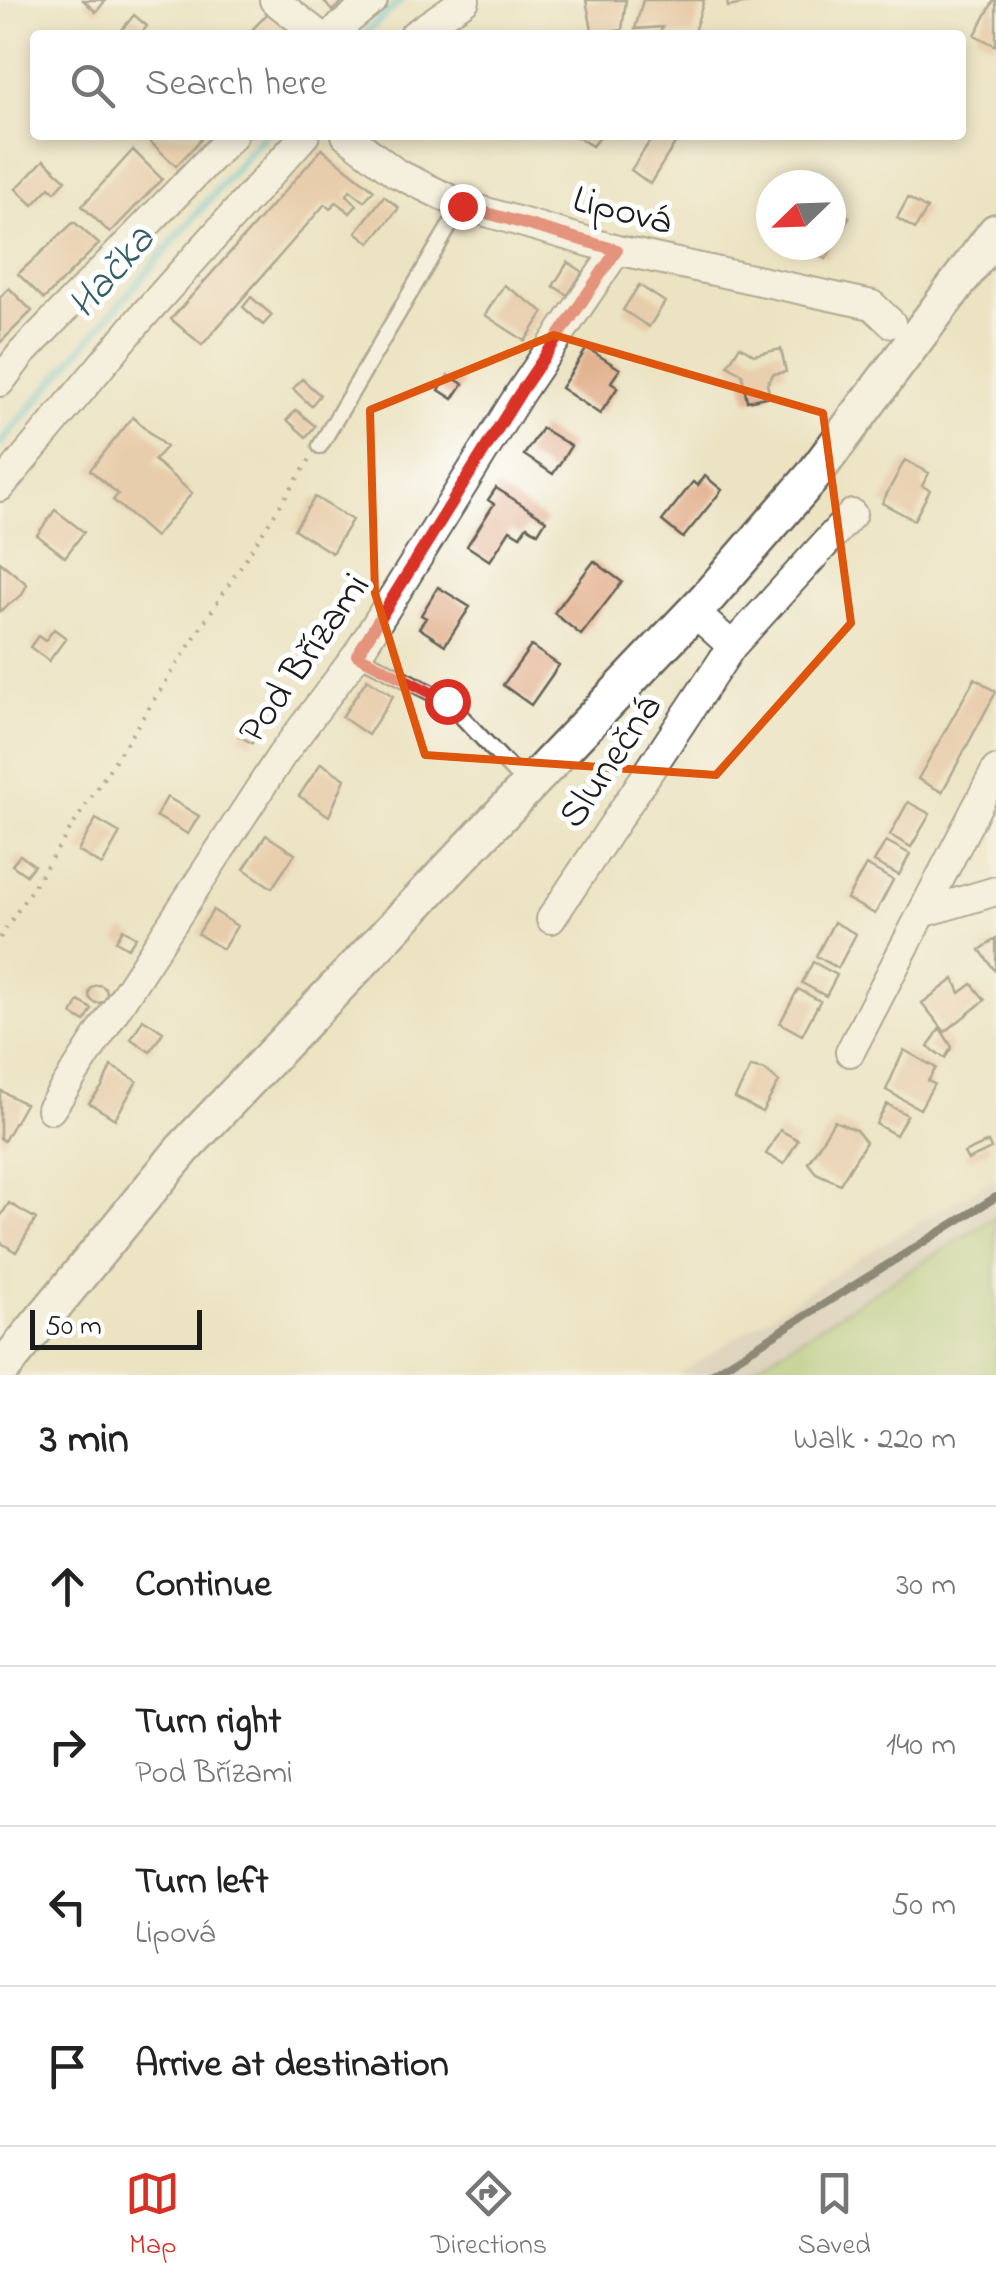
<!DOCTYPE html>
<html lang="en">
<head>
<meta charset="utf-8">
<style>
  :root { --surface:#fff; --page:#f2f2f2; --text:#222; --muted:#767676; --line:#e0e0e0; --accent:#d93025 }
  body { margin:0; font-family:"Indie Flower",sans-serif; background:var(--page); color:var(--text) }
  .compass { position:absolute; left:756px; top:170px; width:90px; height:90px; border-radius:50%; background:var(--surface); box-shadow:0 5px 15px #0003; rotate:247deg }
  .scale { position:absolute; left:30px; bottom:25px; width:172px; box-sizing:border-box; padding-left:10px; border:5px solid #1c1c1c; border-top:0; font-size:28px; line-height:35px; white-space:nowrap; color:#1c1c1c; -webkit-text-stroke:8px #fff; paint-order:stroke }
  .stop { position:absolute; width:30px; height:30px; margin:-22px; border:8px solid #d93025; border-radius:50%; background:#fff }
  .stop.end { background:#d93025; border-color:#fff; box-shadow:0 2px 10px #0008 }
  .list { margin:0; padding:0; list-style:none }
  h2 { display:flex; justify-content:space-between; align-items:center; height:130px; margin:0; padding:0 40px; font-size:42px }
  h2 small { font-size:32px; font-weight:400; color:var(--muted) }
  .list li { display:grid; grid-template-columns:65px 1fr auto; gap:30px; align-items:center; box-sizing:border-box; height:160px; padding:0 40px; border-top:2px solid var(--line) }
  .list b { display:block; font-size:38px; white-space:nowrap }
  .list p { margin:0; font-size:32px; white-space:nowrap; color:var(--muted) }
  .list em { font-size:32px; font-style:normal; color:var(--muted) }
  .icon { flex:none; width:55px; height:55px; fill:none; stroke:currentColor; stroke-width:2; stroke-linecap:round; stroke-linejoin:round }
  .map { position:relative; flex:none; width:996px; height:1375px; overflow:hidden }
  .search { position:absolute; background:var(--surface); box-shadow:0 5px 15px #0003; left:30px; right:30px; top:30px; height:110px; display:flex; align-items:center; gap:25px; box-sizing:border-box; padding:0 35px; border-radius:10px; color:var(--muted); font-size:38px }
  .sheet { height:770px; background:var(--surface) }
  nav { display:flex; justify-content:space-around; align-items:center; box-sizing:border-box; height:140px; border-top:2px solid var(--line); background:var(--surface); font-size:28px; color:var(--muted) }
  nav a { display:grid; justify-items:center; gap:5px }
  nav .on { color:var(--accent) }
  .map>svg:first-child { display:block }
</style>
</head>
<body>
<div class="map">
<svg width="996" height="1375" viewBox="0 0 996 1375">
  <rect width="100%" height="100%" fill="#fff"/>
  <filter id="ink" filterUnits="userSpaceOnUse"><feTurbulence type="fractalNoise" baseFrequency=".01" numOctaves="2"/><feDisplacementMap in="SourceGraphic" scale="20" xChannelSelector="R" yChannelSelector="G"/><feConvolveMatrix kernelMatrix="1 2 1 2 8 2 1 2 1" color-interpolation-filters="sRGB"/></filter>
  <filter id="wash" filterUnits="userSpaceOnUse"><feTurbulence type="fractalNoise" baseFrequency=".0048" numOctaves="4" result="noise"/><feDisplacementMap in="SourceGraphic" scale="40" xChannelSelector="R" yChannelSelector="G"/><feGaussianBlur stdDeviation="2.25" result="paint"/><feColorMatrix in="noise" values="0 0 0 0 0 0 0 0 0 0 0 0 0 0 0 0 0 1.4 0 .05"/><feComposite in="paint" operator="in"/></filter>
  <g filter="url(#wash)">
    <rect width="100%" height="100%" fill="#ece3c3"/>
    <path fill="#cec2b9" d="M 996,1177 L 996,1216 L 742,1375 L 678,1375 L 867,1253 Z"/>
    <path fill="#9ec26d" stroke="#5d6f44" stroke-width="2.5" d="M 996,1216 L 996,1375 L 742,1375 Z"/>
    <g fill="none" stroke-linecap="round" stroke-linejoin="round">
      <path stroke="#58c3d2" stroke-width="8" d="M 363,35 L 401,0
        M 0,444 L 264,135"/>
    </g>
    <g id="blocks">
      <path fill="#e3b291" d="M 83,0 L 106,0 L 96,12 Z
        M 323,0 L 345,0 L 332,11 Z
        M 586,0 L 626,0 L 622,30 L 593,35 Z
        M 643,0 L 704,0 L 693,35 L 660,35 L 662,27 L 635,29 Z
        M 727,0 L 754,0 L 754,2 L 728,7 Z
        M 994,0 L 996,0 L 996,46 L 975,35 Z
        M 273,8 L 299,35 L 247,35 Z
        M 134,15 L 147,26 L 140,35 L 126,35 L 121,31 Z
        M 149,135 L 205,135 L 176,166 L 146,138 Z
        M 574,135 L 601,135 L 592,146 Z
        M 654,135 L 680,135 L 650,184 L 631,170 Z
        M 322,149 L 374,190 L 364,201 L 350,190 L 347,195 L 357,205 L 350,213 L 336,202 L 330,209 L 325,204 L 202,345 L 171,319 Z
        M 133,150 L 162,179 L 110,233 L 82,206 Z
        M 44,160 L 66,180 L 55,192 L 50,187 L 33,205 L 16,189 Z
        M 384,196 L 399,208 L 370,243 L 356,232 Z
        M 908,198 L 927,209 L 915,229 L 897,218 Z
        M 831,207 L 849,217 L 826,259 L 801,245 L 831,245 Z
        M 74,222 L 99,244 L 44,299 L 18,274 Z
        M 568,262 L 583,272 L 568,295 L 553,286 Z
        M 504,285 L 544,312 L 525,341 L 485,315 Z
        M 639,285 L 665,302 L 649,327 L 623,310 Z
        M 9,288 L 32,311 L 0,343 L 0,297 Z
        M 251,297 L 272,315 L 263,325 L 243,307 Z
        M 740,346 L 754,355 L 781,349 L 786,372 L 773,374 L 767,384 L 770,396 L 747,401 L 742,374 L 728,365 Z
        M 587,348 L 620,369 L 611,382 L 618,387 L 600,414 L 561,388 Z
        M 448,375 L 463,384 L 453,399 L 439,390 Z
        M 302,379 L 320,395 L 311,406 L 293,389 Z
        M 296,410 L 315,426 L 306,437 L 287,420 Z
        M 133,417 L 166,447 L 154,460 L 192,493 L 155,537 L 113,500 L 118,494 L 90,470 Z
        M 542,428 L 571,446 L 553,474 L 524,455 Z
        M 905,460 L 929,473 L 922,486 L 930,490 L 914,520 L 882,503 Z
        M 705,476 L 722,490 L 683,538 L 662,521 L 693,482 L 698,485 Z
        M 496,488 L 546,520 L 538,533 L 527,526 L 520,536 L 510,530 L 490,561 L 467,546 L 494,504 L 488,500 Z
        M 315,497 L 352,520 L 332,553 L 294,529 Z
        M 55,510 L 84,532 L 65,557 L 37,535 Z
        M 594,561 L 622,582 L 581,635 L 554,613 Z
        M 0,562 L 27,584 L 22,595 L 0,611 Z
        M 438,587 L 470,607 L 445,645 L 419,628 L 426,618 L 421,615 Z
        M 54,629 L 66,638 L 49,661 L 30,647 L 38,636 L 45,641 Z
        M 531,646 L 559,665 L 531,705 L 503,685 Z
        M 975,678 L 996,692 L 942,792 L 918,779 Z
        M 367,679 L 393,696 L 368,735 L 342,717 Z
        M 248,720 L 261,727 L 252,743 L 239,736 Z
        M 321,763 L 345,779 L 329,816 L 299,796 Z
        M 167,797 L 199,816 L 188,834 L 156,816 Z
        M 908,802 L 930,814 L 911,847 L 890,835 Z
        M 96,819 L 120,833 L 102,865 L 78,851 Z
        M 266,835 L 295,854 L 272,888 L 244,869 Z
        M 886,841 L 910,854 L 899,875 L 874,862 Z
        M 20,855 L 34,865 L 26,875 L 12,865 Z
        M 866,865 L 893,880 L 875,914 L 847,899 Z
        M 213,910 L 237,926 L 223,949 L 198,934 Z
        M 834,922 L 856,934 L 838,968 L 816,956 Z
        M 123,929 L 136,937 L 128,948 L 116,941 Z
        M 996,938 L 996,972 L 980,950 Z
        M 813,962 L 837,975 L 826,996 L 802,983 Z
        M 954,979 L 960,993 L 972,984 L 985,1000 L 945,1032 L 922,1003 Z
        M89 994a9 9 0 1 1 18 0a9 9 0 1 1-18 0Z
        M 798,989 L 820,1001 L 802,1035 L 780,1023 Z
        M 79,1001 L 92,1009 L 85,1022 L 72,1014 Z
        M 143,1019 L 163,1032 L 150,1052 L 131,1039 Z
        M 940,1028 L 952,1047 L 945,1058 L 928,1047 Z
        M 904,1050 L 936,1068 L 928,1081 L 934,1084 L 920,1109 L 886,1090 Z
        M 111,1066 L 137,1081 L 115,1119 L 89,1103 L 102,1087 Z
        M 751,1067 L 765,1070 L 779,1082 L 762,1112 L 735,1098 Z
        M 0,1090 L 25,1104 L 4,1141 L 0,1138 Z
        M 887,1104 L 907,1115 L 896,1135 L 876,1124 Z
        M 834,1121 L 856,1130 L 866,1142 L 840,1184 L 816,1173 L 808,1163 Z
        M 780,1130 L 798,1140 L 784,1164 L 766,1154 Z
        M 988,1142 L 991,1149 L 968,1160 L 964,1153 Z
        M 9,1203 L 36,1219 L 16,1252 L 0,1242 L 0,1217 Z"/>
    </g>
  </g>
  <g filter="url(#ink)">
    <use href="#blocks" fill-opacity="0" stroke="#656256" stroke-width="2.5"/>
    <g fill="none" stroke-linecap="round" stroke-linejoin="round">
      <defs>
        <path id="service" d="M 320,446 L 462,205
          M 357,655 L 447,701 L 528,787"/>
        <path id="minor" d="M 274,0 L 319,35
          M 330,35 L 373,0
          M 414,35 L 465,0
          M 346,135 L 396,173 L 462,205 L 617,250 L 872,305 L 891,323
          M 0,382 L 22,353 L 233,135
          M 0,487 L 141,318 L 305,135
          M 694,612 L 732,646
          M 922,913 L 996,891
          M 551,919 L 732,646 L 852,514
          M 850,1052 L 996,770
          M 51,1109 L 281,756 L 357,655 L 520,393 L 617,250"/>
        <path id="tertiary" d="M 0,1371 L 183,1149 L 707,598 L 812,477 L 996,232"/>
      </defs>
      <use href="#service" stroke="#656256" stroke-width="19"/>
      <use href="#minor" stroke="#656256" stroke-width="32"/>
      <use href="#tertiary" stroke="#656256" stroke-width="40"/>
      <path stroke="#656256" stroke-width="4" stroke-dasharray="2.5 8" stroke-linecap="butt" d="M 0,938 L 310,459"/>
      <use href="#service" stroke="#fff" stroke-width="14"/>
      <use href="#minor" stroke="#fff" stroke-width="28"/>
      <use href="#tertiary" stroke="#fff" stroke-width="35"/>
      <path stroke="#1c1c1c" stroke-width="8" d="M 710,1375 L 996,1197"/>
    </g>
  </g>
  <g fill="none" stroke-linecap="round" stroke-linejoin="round" filter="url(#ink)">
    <path stroke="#d93025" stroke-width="12" d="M 447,701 L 357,655 L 520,393 L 617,250 L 462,206"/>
  </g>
  <path d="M0 0H996V1375H0ZM 554,335 L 823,413 L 851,623 L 716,775 L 425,755 L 375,593 L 370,410 Z" fill="#ece3c3" fill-opacity=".55" fill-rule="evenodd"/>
  <path fill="none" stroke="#de560d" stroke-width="8" stroke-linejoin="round" d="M 554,335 L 823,413 L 851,623 L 716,775 L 425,755 L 375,593 L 370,410 Z"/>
  <g text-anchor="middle" stroke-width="10" stroke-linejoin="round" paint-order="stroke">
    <g font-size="40" fill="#1c1c1c" stroke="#fff">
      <text transform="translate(623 208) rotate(14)" y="14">Lipová</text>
      <text transform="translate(302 657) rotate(-55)" y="14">Pod Břízami</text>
      <text transform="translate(608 760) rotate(-56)" y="14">Slunečná</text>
    </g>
    <g font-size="42" font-style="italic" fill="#345f65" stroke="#fff">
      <text transform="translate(109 270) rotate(-49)" y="15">Hačka</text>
    </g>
  </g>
</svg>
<svg class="compass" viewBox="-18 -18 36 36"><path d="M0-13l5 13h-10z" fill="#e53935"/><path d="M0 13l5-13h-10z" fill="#767676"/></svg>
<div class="scale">50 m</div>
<div class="stop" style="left:447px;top:701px"></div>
<div class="stop end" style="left:462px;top:206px"></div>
<div class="search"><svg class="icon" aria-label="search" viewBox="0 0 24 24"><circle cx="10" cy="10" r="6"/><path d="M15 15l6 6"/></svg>Search here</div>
</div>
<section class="sheet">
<h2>3 min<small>Walk · 220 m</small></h2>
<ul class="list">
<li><svg class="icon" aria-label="ahead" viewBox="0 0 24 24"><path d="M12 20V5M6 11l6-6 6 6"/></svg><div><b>Continue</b></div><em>30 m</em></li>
<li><svg class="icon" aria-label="right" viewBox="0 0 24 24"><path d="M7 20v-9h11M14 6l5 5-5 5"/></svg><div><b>Turn right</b><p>Pod Břízami</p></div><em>140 m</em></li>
<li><svg class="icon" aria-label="left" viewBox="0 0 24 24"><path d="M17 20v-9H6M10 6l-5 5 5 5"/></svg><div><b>Turn left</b><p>Lipová</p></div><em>50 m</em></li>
<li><svg class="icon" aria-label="arrive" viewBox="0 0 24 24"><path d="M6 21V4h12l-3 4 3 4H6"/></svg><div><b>Arrive at destination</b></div></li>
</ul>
</section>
<nav>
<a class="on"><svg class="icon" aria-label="map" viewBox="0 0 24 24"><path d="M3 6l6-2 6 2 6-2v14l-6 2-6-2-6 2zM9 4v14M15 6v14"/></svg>Map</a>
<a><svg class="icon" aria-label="directions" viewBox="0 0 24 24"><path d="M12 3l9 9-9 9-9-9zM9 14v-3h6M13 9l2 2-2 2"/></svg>Directions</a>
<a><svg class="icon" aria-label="saved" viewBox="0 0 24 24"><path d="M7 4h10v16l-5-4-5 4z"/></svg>Saved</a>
</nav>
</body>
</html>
